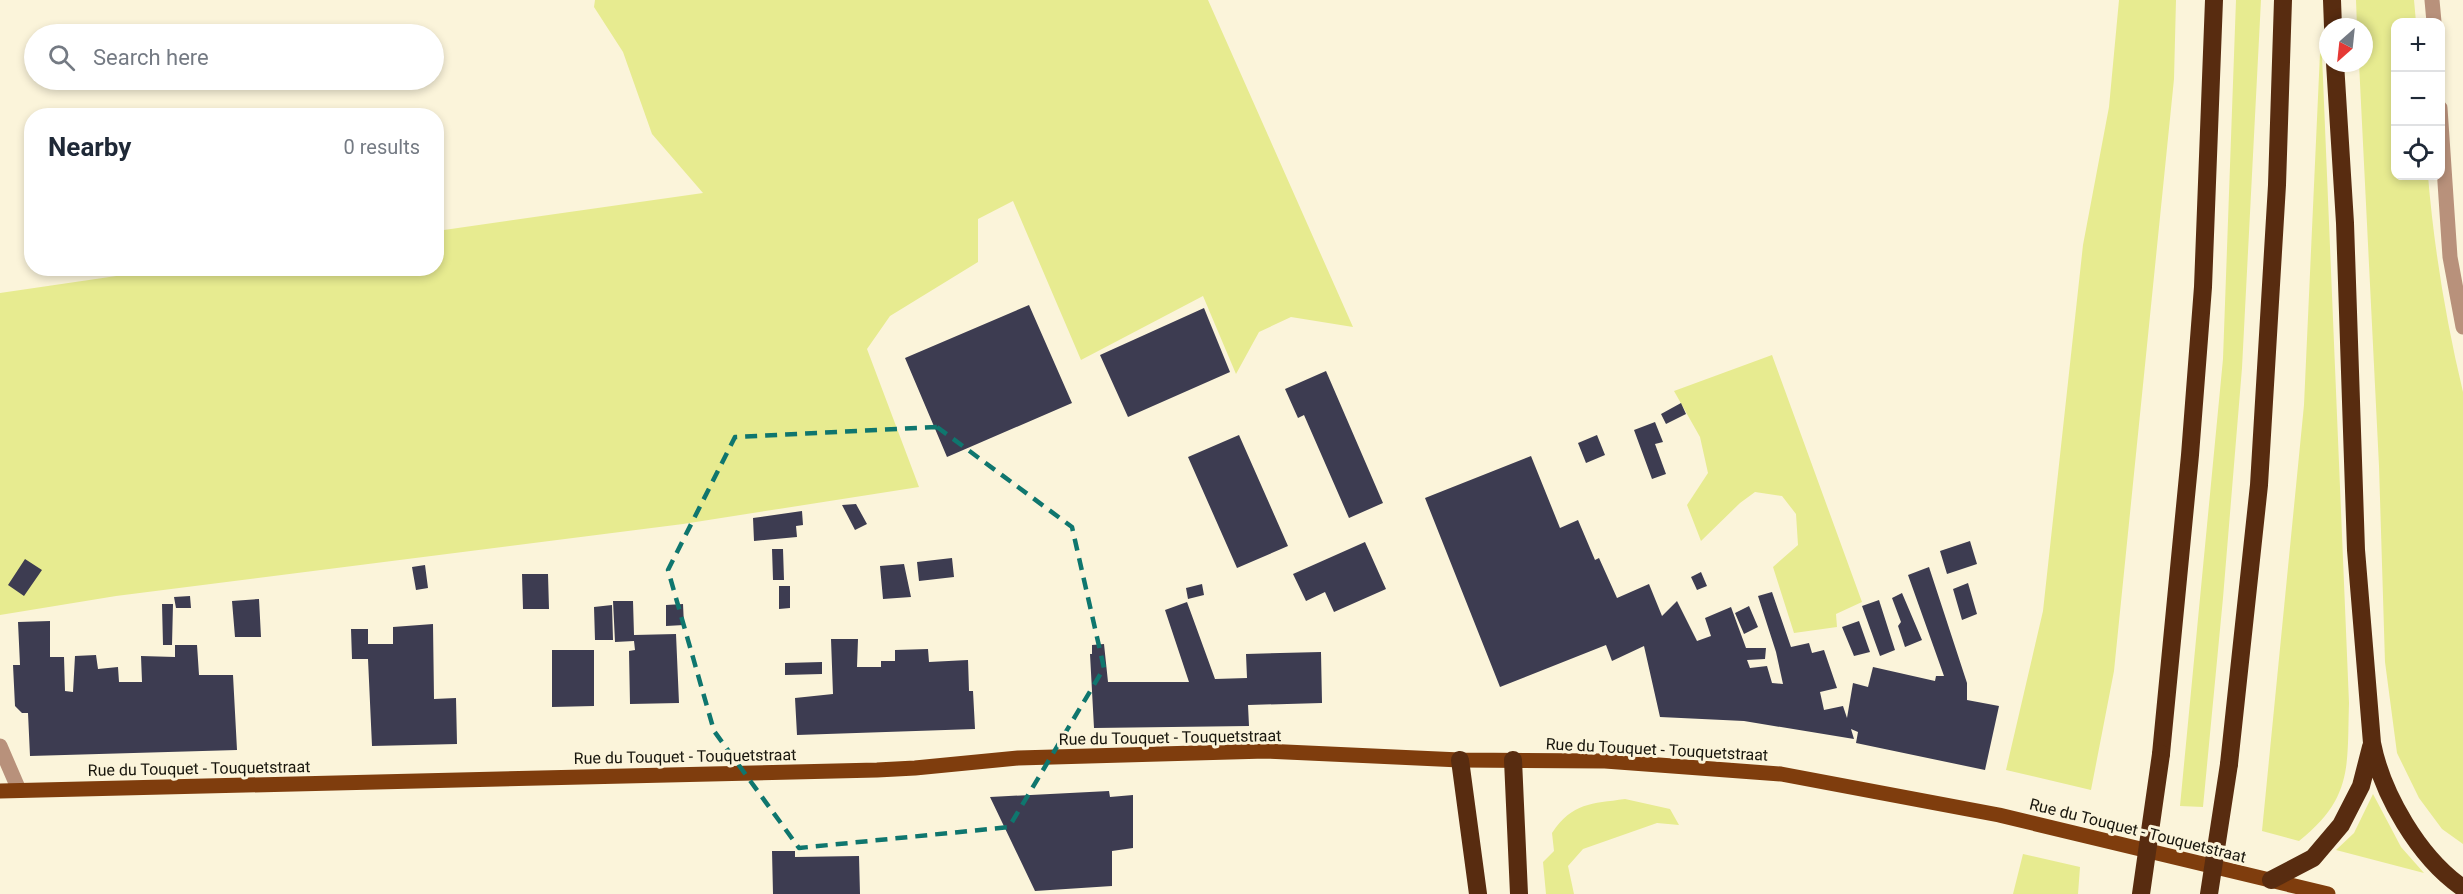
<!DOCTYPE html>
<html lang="en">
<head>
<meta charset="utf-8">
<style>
  :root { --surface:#fff; --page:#f6f6f7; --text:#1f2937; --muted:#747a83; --line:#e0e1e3 }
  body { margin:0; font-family:Roboto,sans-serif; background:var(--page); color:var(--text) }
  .controls { position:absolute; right:18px; top:18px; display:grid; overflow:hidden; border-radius:12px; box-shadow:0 3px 9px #0003 }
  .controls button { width:54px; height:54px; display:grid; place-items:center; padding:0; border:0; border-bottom:2px solid var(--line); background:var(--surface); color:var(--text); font:30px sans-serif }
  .compass { position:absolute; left:2319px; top:18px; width:54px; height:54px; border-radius:50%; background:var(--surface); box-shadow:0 3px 9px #0003; rotate:207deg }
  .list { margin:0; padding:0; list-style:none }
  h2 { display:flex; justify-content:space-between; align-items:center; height:78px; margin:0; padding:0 24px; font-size:26px }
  h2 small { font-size:20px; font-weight:400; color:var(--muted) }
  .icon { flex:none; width:33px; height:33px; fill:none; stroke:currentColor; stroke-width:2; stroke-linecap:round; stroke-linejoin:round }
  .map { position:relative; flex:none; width:2463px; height:894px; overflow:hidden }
  .search { position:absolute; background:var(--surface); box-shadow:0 3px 9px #0003; left:24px; top:24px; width:420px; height:66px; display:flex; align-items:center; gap:15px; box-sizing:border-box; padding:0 21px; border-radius:33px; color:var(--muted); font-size:22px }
  .panel { position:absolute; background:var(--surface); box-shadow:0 3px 9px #0003; left:24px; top:108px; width:420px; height:168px; border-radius:24px }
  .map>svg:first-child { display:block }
</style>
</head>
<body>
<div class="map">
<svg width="2463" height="894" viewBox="0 0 2463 894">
  <rect width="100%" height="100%" fill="#fbf4da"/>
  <path fill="#e7eb90" d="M 595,0 L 1208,0 L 1353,327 L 1291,317 L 1259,332 L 1236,374 L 1203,296 L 1081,360 L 1013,201 L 978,219 L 978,262 L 890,316 L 867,349 L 919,487 L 683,524 L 116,596 L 0,615 L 0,293 L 171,268 L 436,268 L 437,231 L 703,193 L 652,134 L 623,52 L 594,7 Z
    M 2119,0 L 2176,0 L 2174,79 L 2114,671 L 2091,790 L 2006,770 L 2043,611 L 2083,245 L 2109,107 Z
    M 2236,0 L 2261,0 L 2242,368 L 2223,598 L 2203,807 L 2180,806 L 2223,359 Z
    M 2356,0 L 2414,0 L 2416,22 L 2396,22 L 2396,176 L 2428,176 C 2434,248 2446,321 2463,392 L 2463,844 L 2442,829 L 2419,798 L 2397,753 L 2385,662 L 2379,466 L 2359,63 L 2364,63 L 2364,27 L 2357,27 Z
    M 2321,31 L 2349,703 C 2347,767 2353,798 2299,841 L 2262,831 L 2304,405 Z
    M 1772,355 L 1862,602 L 1836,614 L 1837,627 L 1794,633 L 1773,567 L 1798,545 L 1796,514 L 1782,496 L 1755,492 L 1740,503 L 1701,541 L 1687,505 L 1708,473 L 1700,437 L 1674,391 Z
    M 2373,794 L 2401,847 L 2424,873 L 2336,850 L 2354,833 Z
    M 1625,799 L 1670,809 L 1679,825 L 1657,823 L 1583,849 L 1568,866 L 1574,894 L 1546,894 L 1543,862 L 1554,851 L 1552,833 C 1573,802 1591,804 1625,799 Z
    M 2023,854 L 2080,867 L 2078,894 L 2013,894 Z"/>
  <path fill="#3d3c51" d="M 1029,305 L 1072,403 L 947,457 L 905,358 Z
    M 1204,308 L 1230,372 L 1128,417 L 1100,355 Z
    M 1326,371 L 1383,503 L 1349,518 L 1304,415 L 1298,418 L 1285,389 Z
    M 1681,403 L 1686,414 L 1666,424 L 1661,414 Z
    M 1655,422 L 1663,442 L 1655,444 L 1666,474 L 1652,479 L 1634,430 Z
    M 1239,435 L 1288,546 L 1237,568 L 1188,457 Z
    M 1597,435 L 1605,455 L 1586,463 L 1578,443 Z
    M 1531,456 L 1560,528 L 1578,520 L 1595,560 L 1599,558 L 1617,598 L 1649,584 L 1662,616 L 1677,601 L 1697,641 L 1711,636 L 1705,618 L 1731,607 L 1746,648 L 1766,648 L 1765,659 L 1747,660 L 1750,668 L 1767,666 L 1772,683 L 1783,684 L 1776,652 L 1758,596 L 1772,592 L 1791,647 L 1809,643 L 1812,653 L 1824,650 L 1837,688 L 1820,692 L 1824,710 L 1843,706 L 1847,718 L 1853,683 L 1868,687 L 1873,667 L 1935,681 L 1936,676 L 1944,676 L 1908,575 L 1929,567 L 1967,683 L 1967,700 L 1999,706 L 1985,770 L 1856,743 L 1858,732 L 1851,729 L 1854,739 L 1744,721 L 1660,717 L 1644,646 L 1612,661 L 1606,645 L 1500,687 L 1425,498 Z
    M 856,504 L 867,524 L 855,530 L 842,505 Z
    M 802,511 L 803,525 L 796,526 L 797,537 L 754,541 L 753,518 Z
    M 1970,541 L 1977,564 L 1947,574 L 1940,551 Z
    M 1365,542 L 1386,589 L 1334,612 L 1325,592 L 1306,601 L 1293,574 Z
    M 772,549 L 783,549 L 784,580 L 773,580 Z
    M 952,558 L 954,577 L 919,581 L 917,562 Z
    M 25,559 L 42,570 L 24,596 L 8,585 Z
    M 904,564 L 911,597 L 883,599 L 880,566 Z
    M 425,565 L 428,588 L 416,590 L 412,567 Z
    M 1701,572 L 1707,586 L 1697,590 L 1691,577 Z
    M 522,574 L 548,574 L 549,609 L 523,609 Z
    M 1968,583 L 1977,614 L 1962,620 L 1953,589 Z
    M 1202,584 L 1204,595 L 1188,599 L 1186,588 Z
    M 779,586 L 790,586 L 790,608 L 779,609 Z
    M 1902,593 L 1922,640 L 1905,647 L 1898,626 L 1901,622 L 1892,598 Z
    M 190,596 L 191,608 L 176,608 L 174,597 Z
    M 259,599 L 261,637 L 235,637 L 232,601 Z
    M 1879,600 L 1895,650 L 1880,656 L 1862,606 Z
    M 613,601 L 633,601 L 634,635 L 676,634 L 679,703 L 630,704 L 629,651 L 635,650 L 634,641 L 615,642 Z
    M 1187,602 L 1215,679 L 1247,678 L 1246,654 L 1321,652 L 1322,703 L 1248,705 L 1249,726 L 1094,728 L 1090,654 L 1092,654 L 1092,645 L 1104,644 L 1108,682 L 1189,682 L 1165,610 Z
    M 162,604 L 173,604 L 172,645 L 163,645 Z
    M 683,604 L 684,625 L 666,626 L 666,605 Z
    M 612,605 L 613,640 L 595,640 L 594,607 Z
    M 1749,606 L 1758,627 L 1744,634 L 1735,613 Z
    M 50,621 L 50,657 L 64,657 L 65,691 L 73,692 L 75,656 L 96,655 L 98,669 L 118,667 L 119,682 L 142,682 L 141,656 L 175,657 L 175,645 L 197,645 L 199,675 L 233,675 L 237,750 L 30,756 L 28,713 L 22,713 L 15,706 L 13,665 L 20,665 L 18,622 Z
    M 1859,621 L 1870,652 L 1854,656 L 1842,627 Z
    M 433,624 L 434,699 L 456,698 L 457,744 L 372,746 L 368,659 L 352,659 L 351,629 L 368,629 L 368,644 L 393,644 L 393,627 Z
    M 831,639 L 858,639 L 857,667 L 881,667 L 881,661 L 895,661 L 895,650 L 928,649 L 929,662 L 968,660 L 969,691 L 973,691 L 975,729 L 797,735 L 795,698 L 833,694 Z
    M 552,650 L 594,650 L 594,706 L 552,707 Z
    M 822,662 L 822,674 L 785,675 L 785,663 Z
    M 1109,791 L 1110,797 L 1133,795 L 1133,848 L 1112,851 L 1112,886 L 1035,891 L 990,797 Z
    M 772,851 L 795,851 L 795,857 L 859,856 L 860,894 L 773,894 Z"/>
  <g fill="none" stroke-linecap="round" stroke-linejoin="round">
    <path stroke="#b8917b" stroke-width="15" d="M 2432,0 L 2434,22
      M 2440,108 L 2450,257 L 2463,327
      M 0,746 L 19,790"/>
    <path stroke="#7f3d0d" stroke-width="15" d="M 0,791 L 877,770 L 915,768 L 1018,758 L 1266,751 L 1460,760 L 1605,761 L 1781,774 L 1999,815 L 2328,894"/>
    <path stroke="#582c10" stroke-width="18" d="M 2332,0 L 2333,27
      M 2335,63 L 2345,223 L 2356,550 L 2372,743 C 2382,794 2419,858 2463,888
      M 2161,754 L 2190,455 L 2203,287 L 2214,0
      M 1460,760 L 1478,894
      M 1513,760 L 1519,894
      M 2229,764 L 2259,485 L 2277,185 L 2283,0
      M 2271,880 L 2313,858 L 2341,825 L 2361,786 L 2371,747"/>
    <path stroke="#582c10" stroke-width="18" d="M 2141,894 L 2161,754
      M 2209,894 L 2229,764"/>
  </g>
  <path fill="none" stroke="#0f766e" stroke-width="4.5" stroke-dasharray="12 8" stroke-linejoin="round" d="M 937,427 L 1072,527 L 1104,668 L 1009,827 L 799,848 L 714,731 L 668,570 L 735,437 Z"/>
  <g text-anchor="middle" stroke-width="6" stroke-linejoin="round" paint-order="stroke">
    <g font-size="16" fill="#17150c" stroke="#fbf4da">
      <text transform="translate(1170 737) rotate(-1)" y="6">Rue du Touquet - Touquetstraat</text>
      <text transform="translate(1657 749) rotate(3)" y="6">Rue du Touquet - Touquetstraat</text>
      <text transform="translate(685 756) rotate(-1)" y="6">Rue du Touquet - Touquetstraat</text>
      <text transform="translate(199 768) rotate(-1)" y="6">Rue du Touquet - Touquetstraat</text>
      <text transform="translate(2138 830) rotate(14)" y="6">Rue du Touquet - Touquetstraat</text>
    </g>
  </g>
</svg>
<div class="controls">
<button>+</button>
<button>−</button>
<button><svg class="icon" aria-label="locate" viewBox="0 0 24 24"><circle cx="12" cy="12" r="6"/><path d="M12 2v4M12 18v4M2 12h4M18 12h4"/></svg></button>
</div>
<svg class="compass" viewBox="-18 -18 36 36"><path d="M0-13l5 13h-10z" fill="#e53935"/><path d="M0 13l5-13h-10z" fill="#747a83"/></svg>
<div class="search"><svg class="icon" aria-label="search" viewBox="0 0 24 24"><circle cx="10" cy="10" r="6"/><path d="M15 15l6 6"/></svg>Search here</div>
<section class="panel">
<h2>Nearby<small>0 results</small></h2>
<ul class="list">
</ul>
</section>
</div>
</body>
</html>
